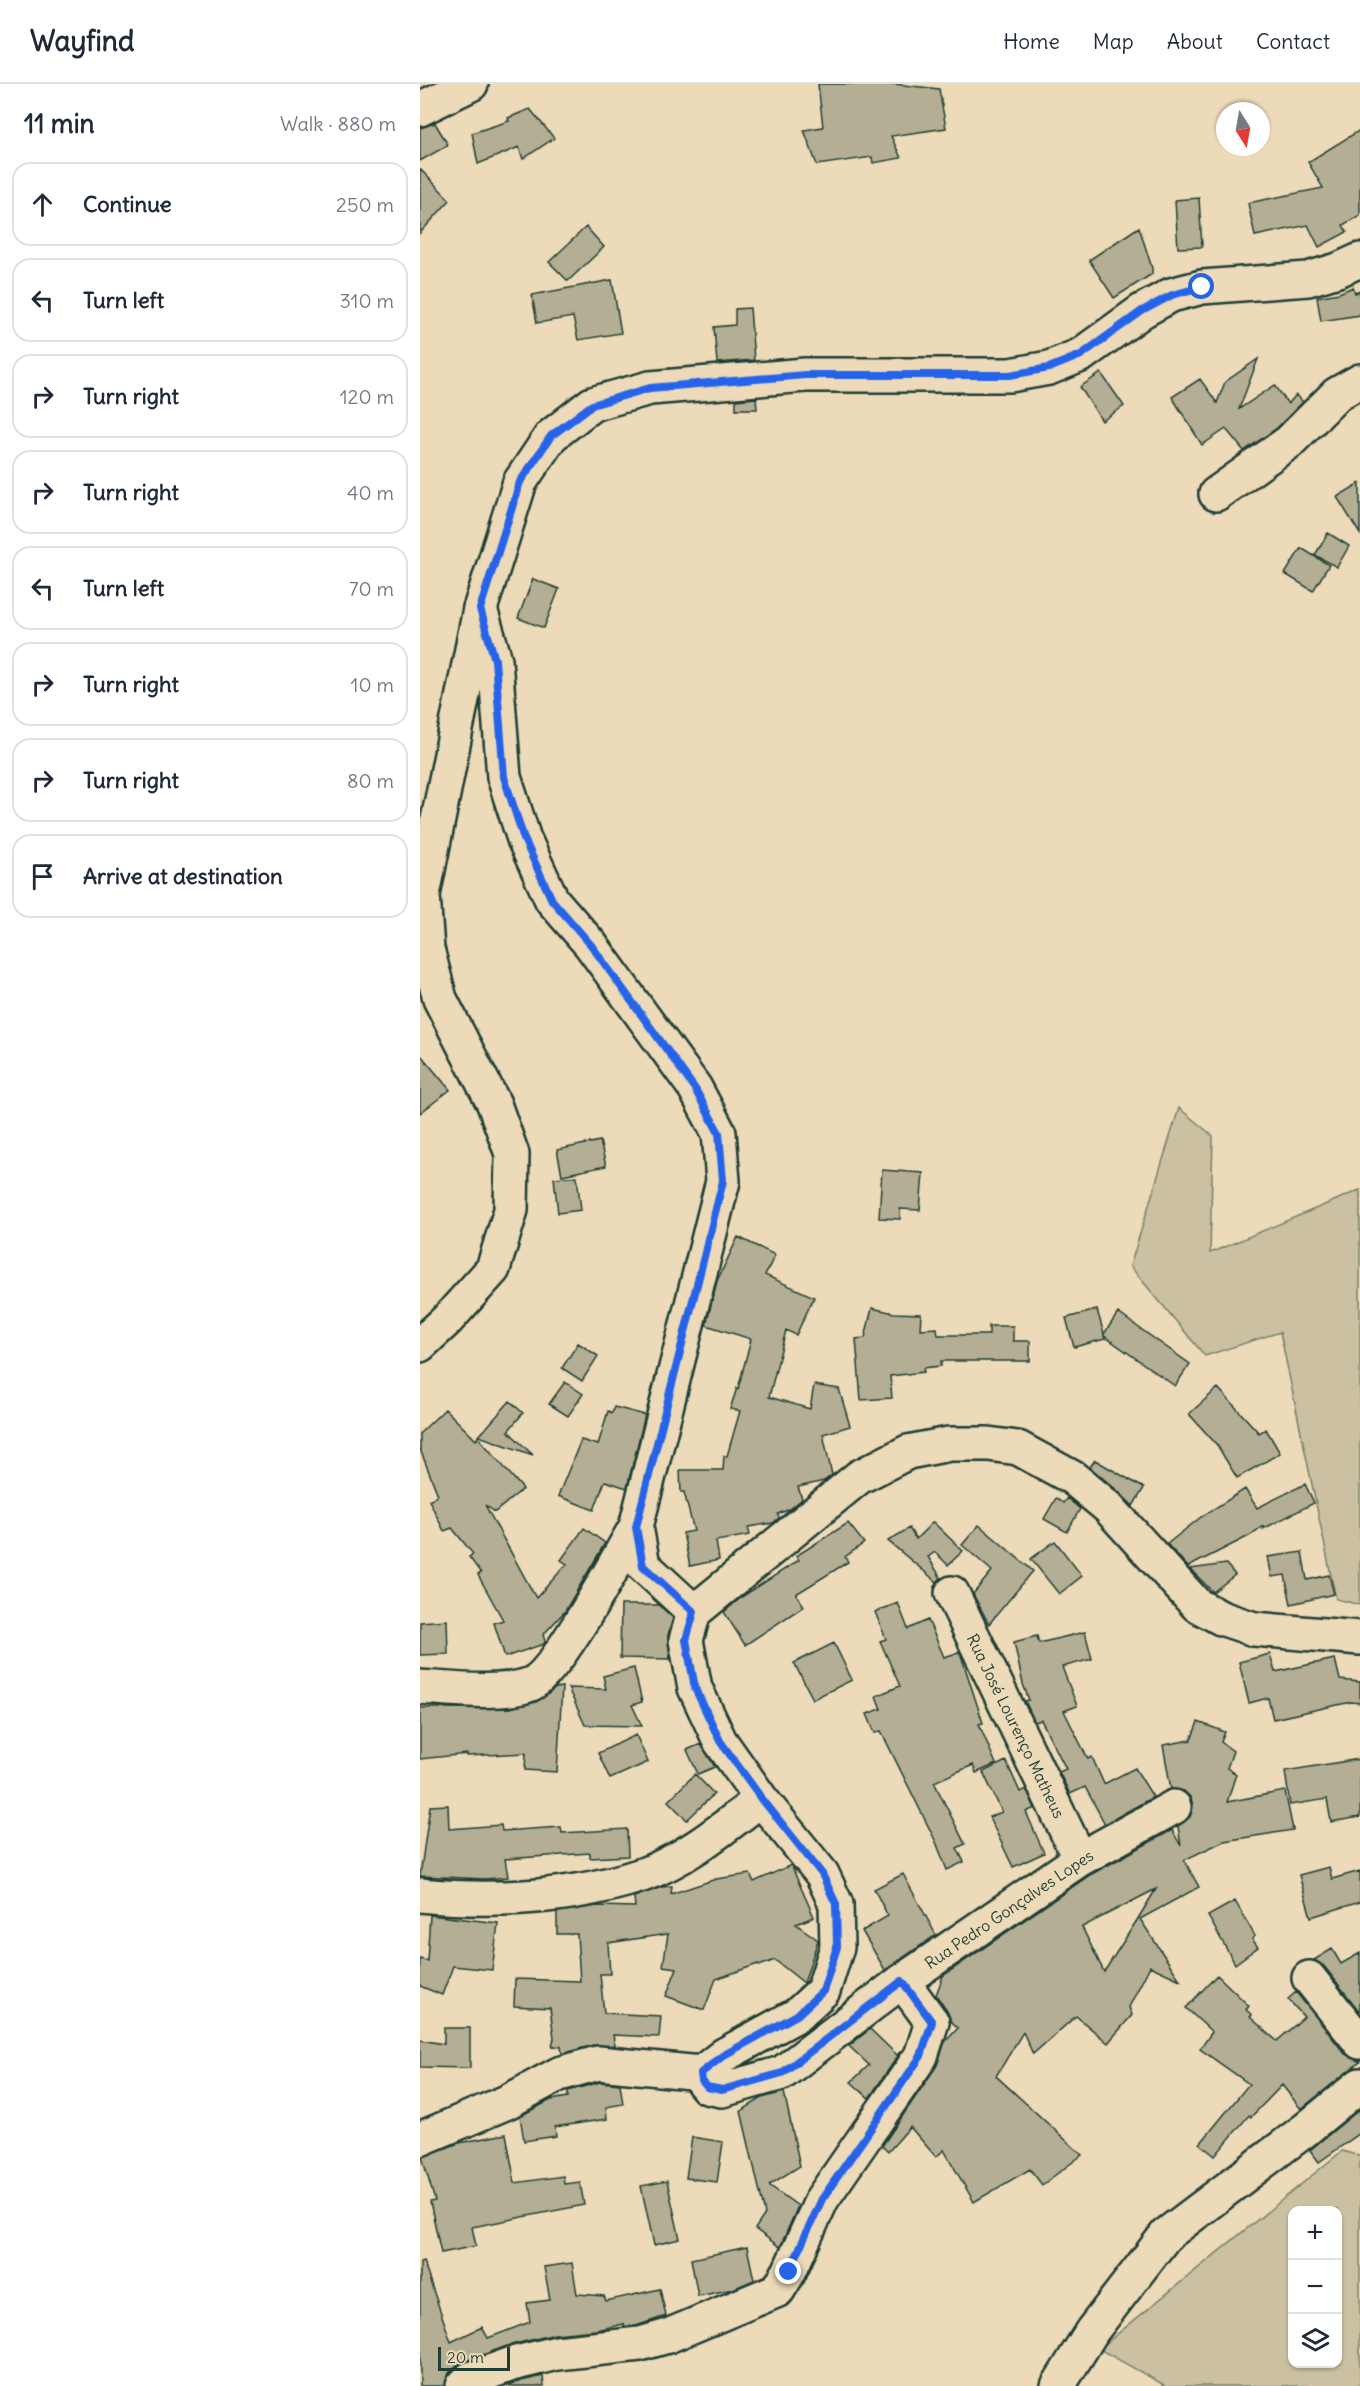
<!DOCTYPE html>
<html lang="en">
<head>
<meta charset="utf-8">
<style>
  :root { --surface:#fff; --page:#f2f2f3; --text:#1f2937; --muted:#747a83; --line:#e0e1e3 }
  body { margin:0; font-family:Delius,sans-serif; background:var(--page); color:var(--text) }
  .controls { position:absolute; right:18px; bottom:18px; display:grid; overflow:hidden; border-radius:12px; box-shadow:0 2px 4px #0004 }
  .controls button { width:54px; height:54px; display:grid; place-items:center; padding:0; border:0; border-bottom:2px solid var(--line); background:var(--surface); color:var(--text); font:30px sans-serif }
  .compass { position:absolute; left:796px; top:18px; width:54px; height:54px; border-radius:50%; background:var(--surface); box-shadow:0 2px 4px #0004; rotate:169deg }
  .scale { position:absolute; left:18px; bottom:15px; width:72px; box-sizing:border-box; padding-left:6px; border:3px solid #1f3d34; border-top:0; font-size:16px; line-height:21px; white-space:nowrap; color:#1f3d34; -webkit-text-stroke:4px #eddab8; paint-order:stroke }
  .stop { position:absolute; width:18px; height:18px; margin:-14px; border:4px solid #2563eb; border-radius:50%; background:#fff }
  .stop.end { background:#2563eb; border-color:#fff; box-shadow:0 2px 6px #0008 }
  .list { margin:0; padding:0; list-style:none }
  h2 { display:flex; justify-content:space-between; align-items:center; height:78px; margin:0; padding:0 24px; font-size:26px }
  h2 small { font-size:20px; font-weight:400; color:var(--muted) }
  .list li { display:grid; grid-template-columns:39px 1fr auto; gap:18px; align-items:center; box-sizing:border-box; height:84px; margin:0 12px 12px; padding:0 12px; border:2px solid var(--line); border-radius:18px }
  .list b { display:block; font-size:22px; white-space:nowrap }
  .list em { font-size:20px; font-style:normal; color:var(--muted) }
  .icon { flex:none; width:33px; height:33px; fill:none; stroke:currentColor; stroke-width:2; stroke-linecap:round; stroke-linejoin:round }
  .map { position:relative; flex:none; width:940px; height:2302px; overflow:hidden }
  header { display:flex; align-items:center; gap:36px; box-sizing:border-box; height:84px; padding:0 30px; background:var(--surface); border-bottom:2px solid var(--line) }
  header strong { font-size:28px }
  nav { display:flex; gap:33px; margin-inline-start:auto; font-size:21px }
  main { display:flex }
  aside { flex:1; background:var(--surface) }
  .map>svg:first-child { display:block }
</style>
</head>
<body>
<header>
<strong>Wayfind</strong>
<nav><a>Home</a><a>Map</a><a>About</a><a>Contact</a></nav>
</header>
<main>
<aside>
<h2>11 min<small>Walk · 880 m</small></h2>
<ul class="list">
<li><svg class="icon" aria-label="ahead" viewBox="0 0 24 24"><path d="M12 20V5M6 11l6-6 6 6"/></svg><div><b>Continue</b></div><em>250 m</em></li>
<li><svg class="icon" aria-label="left" viewBox="0 0 24 24"><path d="M17 20v-9H6M10 6l-5 5 5 5"/></svg><div><b>Turn left</b></div><em>310 m</em></li>
<li><svg class="icon" aria-label="right" viewBox="0 0 24 24"><path d="M7 20v-9h11M14 6l5 5-5 5"/></svg><div><b>Turn right</b></div><em>120 m</em></li>
<li><svg class="icon" aria-label="right" viewBox="0 0 24 24"><path d="M7 20v-9h11M14 6l5 5-5 5"/></svg><div><b>Turn right</b></div><em>40 m</em></li>
<li><svg class="icon" aria-label="left" viewBox="0 0 24 24"><path d="M17 20v-9H6M10 6l-5 5 5 5"/></svg><div><b>Turn left</b></div><em>70 m</em></li>
<li><svg class="icon" aria-label="right" viewBox="0 0 24 24"><path d="M7 20v-9h11M14 6l5 5-5 5"/></svg><div><b>Turn right</b></div><em>10 m</em></li>
<li><svg class="icon" aria-label="right" viewBox="0 0 24 24"><path d="M7 20v-9h11M14 6l5 5-5 5"/></svg><div><b>Turn right</b></div><em>80 m</em></li>
<li><svg class="icon" aria-label="arrive" viewBox="0 0 24 24"><path d="M6 21V4h12l-3 4 3 4H6"/></svg><div><b>Arrive at destination</b></div></li>
</ul>
</aside>
<div class="map">
<svg width="940" height="2302" viewBox="0 0 940 2302">
  <rect width="100%" height="100%" fill="#eddab8"/>
  <filter id="ink" filterUnits="userSpaceOnUse"><feTurbulence type="fractalNoise" baseFrequency=".0167" numOctaves="2"/><feDisplacementMap in="SourceGraphic" scale="12" xChannelSelector="R" yChannelSelector="G"/><feConvolveMatrix kernelMatrix="1 2 1 2 8 2 1 2 1" color-interpolation-filters="sRGB"/></filter>
  <g filter="url(#ink)">
    <path fill="#cbc1a2" stroke="#757f6b" stroke-width="1.5" fill-rule="evenodd" d="M 759,1024 L 793,1052 L 790,1169 L 940,1106 L 940,1521 L 916,1515 L 860,1248 L 785,1272 L 710,1182 Z
      M 922,2067 L 940,2072 L 940,2302 L 746,2302 L 679,2265 ZM 872,2126 L 918,2126 L 918,2280 L 872,2280 Z"/>
    <path fill="#b4af94" stroke="#1f3d34" stroke-width="1.5" fill-rule="evenodd" d="M 398,0 L 474,0 L 519,5 L 526,44 L 471,52 L 481,74 L 453,79 L 452,73 L 397,81 L 384,46 L 403,43 Z
      M 110,25 L 134,54 L 103,75 L 99,63 L 58,80 L 52,49 L 89,37 L 88,34 Z
      M 15,39 L 28,61 L 0,77 L 0,44 Z
      M 940,46 L 940,131 L 923,141 L 927,148 L 899,163 L 888,141 L 835,152 L 828,119 L 903,104 L 888,78 Z
      M 0,85 L 30,116 L 0,149 Z
      M 779,114 L 782,163 L 758,164 L 755,116 Z
      M 166,143 L 184,163 L 148,197 L 129,178 Z
      M 719,143 L 732,184 L 732,190 L 694,214 L 669,176 Z
      M 192,196 L 201,249 L 158,256 L 153,233 L 117,239 L 112,211 Z
      M 933,203 L 935,209 L 940,207 L 940,231 L 901,237 L 897,213 L 919,209 Z
      M 330,224 L 334,276 L 297,279 L 294,243 L 315,241 L 315,225 Z
      M 838,275 L 819,325 L 855,301 L 868,320 L 876,311 L 883,318 L 857,344 L 824,367 L 806,345 L 782,361 L 752,313 L 780,295 L 797,319 L 805,298 Z
      M 681,289 L 704,322 L 682,337 L 660,303 Z
      M 336,314 L 337,325 L 316,325 L 316,316 Z
      M 940,399 L 940,450 L 917,413 Z
      M 908,449 L 929,462 L 917,483 L 895,471 Z
      M 881,464 L 909,481 L 893,507 L 865,490 Z
      M 113,495 L 139,505 L 124,544 L 98,534 Z
      M 0,970 L 30,1006 L 0,1029 Z
      M 180,1057 L 186,1082 L 142,1091 L 137,1066 Z
      M 462,1086 L 503,1089 L 500,1126 L 480,1125 L 480,1135 L 459,1134 Z
      M 157,1092 L 161,1126 L 138,1129 L 134,1094 Z
      M 318,1153 L 355,1171 L 345,1191 L 394,1213 L 376,1251 L 366,1246 L 349,1313 L 390,1325 L 394,1301 L 419,1305 L 430,1342 L 403,1350 L 412,1391 L 404,1397 L 378,1403 L 382,1415 L 370,1425 L 358,1430 L 359,1434 L 353,1439 L 328,1443 L 330,1451 L 296,1457 L 299,1476 L 270,1482 L 263,1449 L 274,1447 L 264,1408 L 261,1408 L 260,1386 L 303,1386 L 304,1372 L 307,1372 L 320,1327 L 310,1325 L 317,1304 L 318,1305 L 331,1255 L 286,1241 L 297,1197 Z
      M 452,1224 L 474,1229 L 501,1230 L 500,1245 L 517,1244 L 518,1251 L 569,1251 L 569,1242 L 593,1242 L 593,1257 L 610,1257 L 610,1277 L 521,1277 L 521,1282 L 503,1284 L 504,1288 L 470,1292 L 472,1314 L 441,1316 L 436,1255 L 445,1254 Z
      M 677,1226 L 684,1250 L 698,1229 L 770,1280 L 755,1302 L 684,1252 L 685,1255 L 654,1263 L 646,1234 Z
      M 158,1259 L 178,1272 L 162,1297 L 142,1284 Z
      M 145,1298 L 163,1310 L 148,1332 L 129,1320 Z
      M 798,1304 L 839,1349 L 846,1345 L 860,1369 L 817,1394 L 797,1361 L 769,1330 Z
      M 90,1317 L 103,1329 L 88,1347 L 113,1371 L 59,1352 Z
      M 194,1323 L 225,1331 L 207,1404 L 185,1397 L 174,1426 L 138,1412 L 161,1356 L 178,1361 L 188,1327 L 192,1329 Z
      M 25,1325 L 56,1356 L 58,1353 L 103,1405 L 75,1428 L 65,1421 L 116,1514 L 147,1480 L 141,1476 L 164,1444 L 185,1459 L 145,1527 L 123,1551 L 125,1557 L 124,1560 L 85,1573 L 74,1539 L 83,1536 L 58,1491 L 61,1489 L 49,1473 L 53,1470 L 32,1444 L 24,1447 L 9,1416 L 18,1411 L 0,1365 L 0,1349 Z
      M 675,1376 L 724,1404 L 713,1422 L 700,1409 L 670,1383 Z
      M 885,1400 L 894,1419 L 843,1445 L 843,1442 L 829,1452 L 768,1483 L 747,1460 L 781,1433 L 825,1405 L 837,1424 Z
      M 636,1414 L 643,1419 L 647,1414 L 660,1425 L 647,1448 L 624,1435 Z
      M 513,1438 L 543,1467 L 528,1481 L 515,1468 L 508,1473 L 521,1494 L 517,1498 L 468,1457 L 489,1444 L 496,1455 Z
      M 428,1439 L 444,1459 L 425,1473 L 428,1478 L 376,1510 L 384,1522 L 325,1561 L 304,1528 L 323,1512 L 379,1476 L 376,1472 Z
      M 559,1441 L 613,1487 L 569,1540 L 553,1510 L 572,1487 L 542,1461 Z
      M 635,1457 L 662,1492 L 639,1510 L 611,1475 Z
      M 882,1468 L 887,1496 L 909,1491 L 914,1510 L 871,1520 L 865,1491 L 852,1493 L 848,1473 Z
      M 806,1480 L 815,1491 L 793,1508 L 770,1485 Z
      M 478,1519 L 488,1545 L 508,1536 L 524,1573 L 540,1568 L 563,1639 L 559,1640 L 576,1680 L 556,1689 L 553,1681 L 514,1698 L 545,1760 L 537,1764 L 544,1778 L 527,1786 L 516,1758 L 461,1647 L 455,1649 L 447,1630 L 461,1625 L 456,1612 L 480,1602 L 460,1557 L 466,1555 L 455,1528 Z
      M 201,1521 L 239,1521 L 253,1534 L 248,1551 L 250,1575 L 200,1574 Z
      M 27,1536 L 28,1570 L 0,1571 L 0,1538 Z
      M 665,1548 L 672,1575 L 642,1583 L 657,1622 L 644,1627 L 668,1675 L 672,1673 L 684,1700 L 715,1684 L 733,1713 L 685,1740 L 665,1703 L 650,1710 L 639,1688 L 646,1685 L 621,1636 L 615,1638 L 605,1617 L 609,1616 L 603,1600 L 594,1558 L 617,1552 L 619,1559 Z
      M 414,1559 L 432,1596 L 393,1615 L 374,1579 Z
      M 850,1570 L 855,1588 L 915,1575 L 920,1596 L 940,1598 L 940,1619 L 931,1618 L 853,1635 L 848,1614 L 829,1619 L 819,1578 Z
      M 214,1584 L 222,1618 L 212,1621 L 222,1642 L 165,1641 L 148,1604 L 186,1605 L 183,1592 Z
      M 142,1603 L 137,1688 L 105,1686 L 106,1669 L 47,1672 L 47,1670 L 0,1675 L 0,1624 L 90,1624 L 116,1618 L 136,1604 Z
      M 778,1638 L 805,1648 L 801,1658 L 813,1667 L 807,1684 L 816,1690 L 807,1718 L 865,1707 L 873,1746 L 804,1757 L 764,1776 L 779,1803 L 720,1835 L 760,1896 L 730,1882 L 709,1923 L 712,1931 L 688,1959 L 656,1932 L 613,1970 L 603,1948 L 576,1992 L 662,2071 L 622,2101 L 610,2085 L 554,2118 L 524,2066 L 516,2073 L 490,2043 L 468,2068 L 462,2062 L 516,1983 L 525,1958 L 538,1944 L 530,1936 L 527,1927 L 516,1911 L 523,1892 L 670,1791 L 752,1746 L 761,1762 L 758,1742 L 770,1733 L 773,1723 L 771,1714 L 764,1707 L 751,1705 L 743,1661 L 771,1656 ZM 736,1805 L 719,1833 L 684,1888 L 662,1843 Z
      M 216,1651 L 228,1678 L 190,1695 L 178,1669 Z
      M 281,1660 L 295,1683 L 278,1690 L 267,1666 Z
      M 940,1675 L 940,1733 L 911,1738 L 907,1715 L 870,1721 L 865,1687 Z
      M 586,1677 L 600,1708 L 606,1705 L 615,1724 L 606,1728 L 624,1769 L 593,1783 L 569,1733 L 582,1728 L 563,1688 Z
      M 275,1690 L 294,1710 L 267,1736 L 248,1717 Z
      M 28,1721 L 29,1745 L 81,1741 L 82,1747 L 141,1743 L 142,1749 L 207,1745 L 208,1772 L 170,1774 L 170,1769 L 85,1775 L 88,1793 L 65,1795 L 0,1792 L 10,1722 Z
      M 371,1781 L 394,1833 L 376,1840 L 398,1856 L 384,1899 L 355,1876 L 339,1882 L 338,1880 L 296,1895 L 284,1926 L 246,1912 L 257,1884 L 243,1882 L 248,1850 L 188,1859 L 190,1890 L 180,1890 L 184,1929 L 241,1932 L 239,1953 L 193,1951 L 195,1962 L 173,1961 L 142,1970 L 141,1962 L 132,1963 L 134,1954 L 130,1924 L 94,1922 L 95,1895 L 160,1897 L 157,1850 L 137,1850 L 137,1828 L 177,1822 L 215,1823 L 214,1813 L 242,1803 L 252,1802 L 251,1810 L 296,1795 L 330,1790 L 334,1798 Z
      M 909,1783 L 912,1795 L 940,1787 L 940,1818 L 891,1833 L 879,1791 Z
      M 483,1790 L 516,1851 L 465,1886 L 442,1847 L 468,1832 L 454,1805 Z
      M 815,1817 L 835,1852 L 832,1855 L 838,1863 L 815,1880 L 788,1832 Z
      M 10,1831 L 78,1839 L 72,1886 L 33,1882 L 22,1911 L 0,1902 L 0,1875 L 7,1877 Z
      M 912,1865 L 921,1880 L 940,1869 L 940,1928 L 904,1882 L 894,1876 Z
      M 797,1891 L 829,1922 L 826,1926 L 832,1931 L 830,1933 L 857,1957 L 884,1933 L 868,1915 L 876,1908 L 925,1970 L 940,1978 L 881,2025 L 862,2001 L 831,2033 L 829,2031 L 795,2072 L 780,2060 L 829,2000 L 780,1965 L 792,1948 L 766,1924 Z
      M 24,1944 L 50,1944 L 50,1984 L 0,1983 L 0,1956 L 24,1960 Z
      M 450,1945 L 477,1971 L 482,1966 L 449,2014 L 431,1998 L 449,1981 L 429,1962 Z
      M 180,1998 L 200,2000 L 203,2020 L 186,2023 L 187,2035 L 135,2043 L 136,2052 L 104,2057 L 100,2032 L 131,2016 L 148,2013 L 148,2007 Z
      M 364,2008 L 380,2082 L 349,2101 L 378,2122 L 360,2163 L 335,2145 L 345,2130 L 321,2027 L 342,2014 Z
      M 940,2025 L 940,2049 L 899,2078 L 890,2066 Z
      M 86,2050 L 95,2099 L 143,2092 L 144,2100 L 160,2098 L 164,2121 L 52,2143 L 56,2162 L 21,2169 L 10,2118 L 15,2117 L 2,2073 L 39,2059 Z
      M 272,2053 L 303,2058 L 297,2098 L 266,2094 Z
      M 247,2097 L 260,2155 L 234,2161 L 221,2102 Z
      M 327,2163 L 334,2196 L 313,2205 L 278,2212 L 271,2175 Z
      M 3,2177 L 31,2258 L 62,2243 L 68,2254 L 110,2238 L 107,2219 L 130,2216 L 124,2183 L 152,2179 L 157,2210 L 184,2212 L 186,2217 L 240,2205 L 246,2232 L 216,2242 L 204,2243 L 204,2240 L 176,2246 L 135,2250 L 87,2262 L 37,2281 L 29,2289 L 25,2302 L 0,2302 L 0,2178 Z
      M 123,2292 L 124,2302 L 86,2302 L 97,2298 Z"/>
    <g fill="none" stroke-linecap="round" stroke-linejoin="round">
      <defs>
        <path id="minor" d="M 0,25 L 51,0
          M 796,410 L 869,358 L 917,310 L 940,297
          M 60,525 L 75,576 L 84,693 L 104,755 L 132,816 L 171,861 L 275,1004 L 299,1049 L 303,1097 L 216,1443 L 223,1481 L 274,1528
          M 532,1509 L 660,1775
          M 0,1603 C 29,1605 85,1611 111,1600 C 137,1589 198,1473 216,1443
          M 0,1811 C 73,1818 152,1814 222,1791 C 265,1776 306,1742 341,1715
          M 889,1894 L 940,1958
          M 281,1989 L 282,1997 L 287,2003 L 302,2006 L 362,1989 L 482,1897 L 660,1775 L 754,1723
          M 0,2055 L 87,2018 L 139,1990 L 178,1979 L 281,1989 L 304,1971 L 377,1931 L 403,1907 L 417,1863 L 416,1820 L 402,1790 L 341,1715 L 300,1657 L 275,1604 L 266,1556 L 274,1528 L 439,1393 L 488,1368 L 529,1360 L 568,1360 L 598,1364 L 653,1394 L 688,1423 L 777,1521 L 801,1534 L 834,1545 L 940,1554
          M 43,2302 L 50,2295 L 92,2280 L 137,2269 L 220,2260 L 248,2252 L 358,2206 L 369,2188 L 402,2115 L 501,1972 L 512,1938 L 482,1897
          M 638,2302 L 672,2247 L 746,2151 L 885,2046 L 940,2001"/>
        <path id="major" d="M 0,1261 L 27,1236 L 73,1185 L 91,1126 L 92,1070 L 74,1020 L 20,915 L 7,865 L 3,811 L 60,525 L 100,398 L 131,352 L 172,320 L 230,304 L 385,291 L 590,291 L 629,284 L 661,271 L 722,227 L 751,211 L 782,203 L 888,195 L 918,186 L 940,176"/>
      </defs>
      <use href="#minor" stroke="#1f3d34" stroke-width="38"/>
      <use href="#major" stroke="#1f3d34" stroke-width="38"/>
      <use href="#minor" stroke="#eddab8" stroke-width="33"/>
      <use href="#major" stroke="#eddab8" stroke-width="33"/>
    </g>
  </g>
  <g fill="none" stroke-linecap="round" stroke-linejoin="round" filter="url(#ink)">
    <path stroke="#2563eb" stroke-width="8" d="M 369,2188 L 402,2115 L 501,1972 L 512,1938 L 482,1897 L 362,1989 L 302,2006 L 287,2003 L 282,1997 L 281,1989 L 304,1971 L 377,1931 L 403,1907 L 417,1863 L 416,1820 L 402,1790 L 342,1715 L 300,1657 L 275,1604 L 266,1556 L 274,1528 L 223,1482 L 216,1443 L 303,1097 L 299,1049 L 275,1005 L 171,861 L 132,816 L 104,755 L 84,693 L 75,576 L 60,525 L 100,398 L 131,352 L 172,321 L 230,304 L 385,291 L 590,291 L 629,284 L 661,271 L 722,227 L 752,211 L 782,203"/>
  </g>
  <g text-anchor="middle" stroke-width="6" stroke-linejoin="round" paint-order="stroke">
    <g font-size="16" fill="#1f3d34" stroke="#eddab8">
      <text transform="translate(596 1642) rotate(64)" y="6">Rua José Lourenço Matheus</text>
      <text transform="translate(589 1825) rotate(-34)" y="6">Rua Pedro Gonçalves Lopes</text>
    </g>
  </g>
</svg>
<div class="controls">
<button>+</button>
<button>−</button>
<button><svg class="icon" aria-label="layers" viewBox="0 0 24 24"><path d="M12 4l9 5-9 5-9-5zM3 14l9 5 9-5"/></svg></button>
</div>
<svg class="compass" viewBox="-18 -18 36 36"><path d="M0-13l5 13h-10z" fill="#e53935"/><path d="M0 13l5-13h-10z" fill="#747a83"/></svg>
<div class="scale">20 m</div>
<div class="stop" style="left:782px;top:203px"></div>
<div class="stop end" style="left:369px;top:2188px"></div>
</div>
</main>
</body>
</html>
